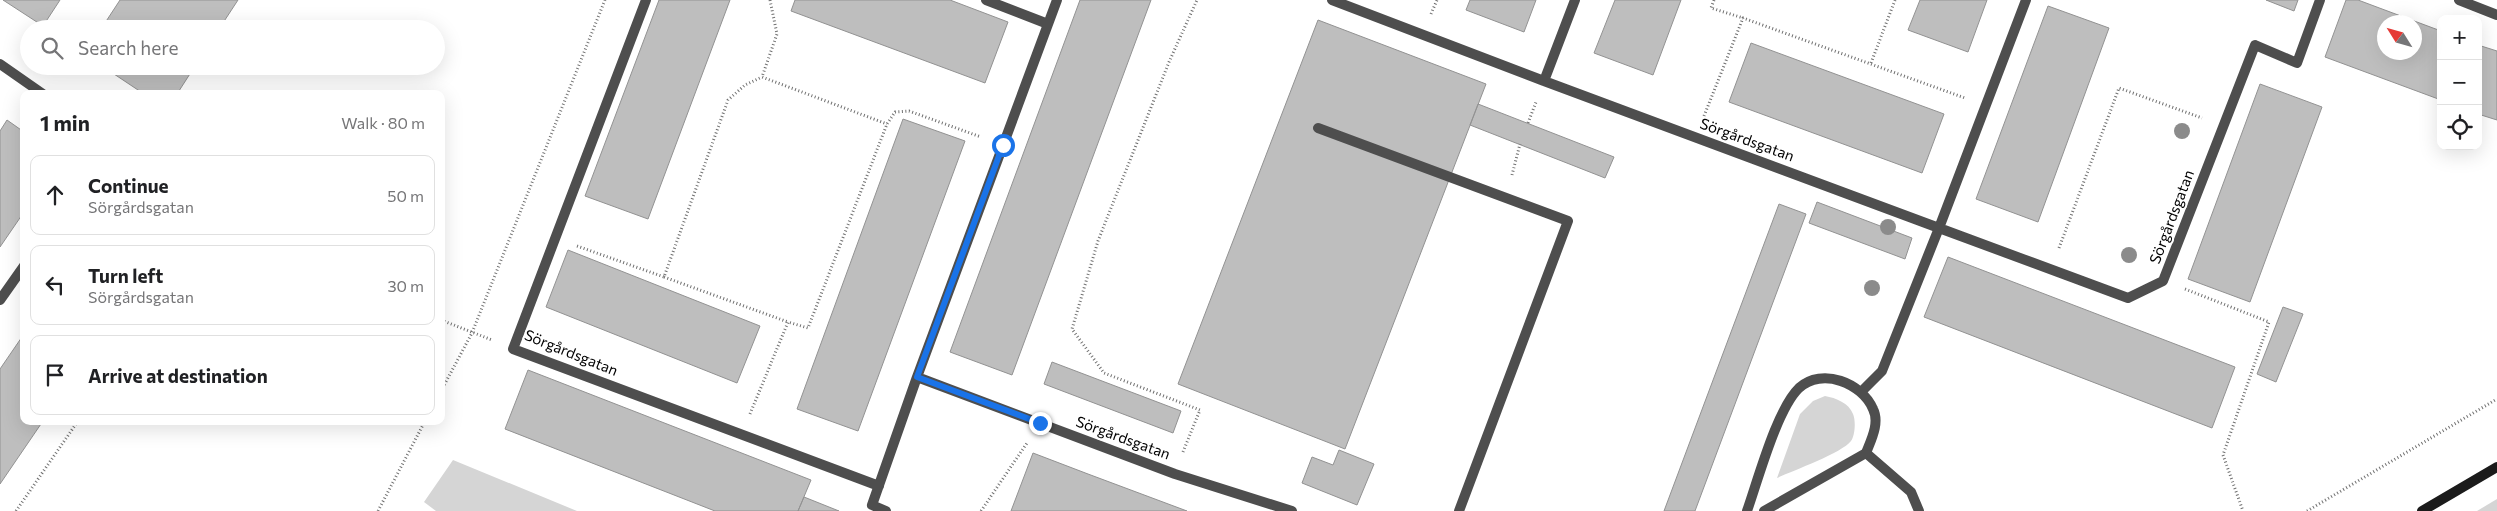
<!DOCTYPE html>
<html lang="en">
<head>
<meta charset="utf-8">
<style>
  :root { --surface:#fff; --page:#f6f6f6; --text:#202124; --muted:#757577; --line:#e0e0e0 }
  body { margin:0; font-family:Commissioner,sans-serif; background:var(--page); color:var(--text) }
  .controls { position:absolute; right:15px; top:15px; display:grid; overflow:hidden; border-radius:10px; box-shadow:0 5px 20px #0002 }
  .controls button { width:45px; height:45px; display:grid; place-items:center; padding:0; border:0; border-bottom:1px solid var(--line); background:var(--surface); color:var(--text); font:25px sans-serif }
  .compass { position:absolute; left:2377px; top:15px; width:45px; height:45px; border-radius:50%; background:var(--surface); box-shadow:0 5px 20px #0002; rotate:307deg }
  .stop { position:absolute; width:15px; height:15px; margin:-11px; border:4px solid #1a73e8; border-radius:50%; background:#fff }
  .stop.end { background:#1a73e8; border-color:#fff; box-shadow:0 1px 5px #0008 }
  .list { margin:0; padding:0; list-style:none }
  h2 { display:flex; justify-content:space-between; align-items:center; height:65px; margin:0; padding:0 20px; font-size:21px }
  h2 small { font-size:16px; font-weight:400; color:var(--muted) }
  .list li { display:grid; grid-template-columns:32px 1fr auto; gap:15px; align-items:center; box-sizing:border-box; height:80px; margin:0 10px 10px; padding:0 10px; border:1px solid var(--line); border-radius:10px }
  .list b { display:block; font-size:19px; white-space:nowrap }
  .list p { margin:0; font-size:16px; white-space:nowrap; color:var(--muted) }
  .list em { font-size:16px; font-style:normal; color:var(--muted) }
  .icon { flex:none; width:28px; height:28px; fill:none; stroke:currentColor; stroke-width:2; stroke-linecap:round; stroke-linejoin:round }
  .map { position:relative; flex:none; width:2497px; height:511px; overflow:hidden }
  .search { position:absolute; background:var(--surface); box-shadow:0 5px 20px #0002; left:20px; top:20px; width:425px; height:55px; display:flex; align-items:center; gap:12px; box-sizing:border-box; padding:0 18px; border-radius:28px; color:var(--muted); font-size:19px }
  .panel { position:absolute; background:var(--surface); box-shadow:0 5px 20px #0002; left:20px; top:90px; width:425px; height:335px; border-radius:10px }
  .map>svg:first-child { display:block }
</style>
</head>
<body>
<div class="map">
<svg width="2497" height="511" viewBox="0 0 2497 511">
  <rect width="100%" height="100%" fill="#fff"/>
  <path fill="#d5d5d5" d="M 1825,396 C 1836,398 1849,403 1853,414 C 1856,421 1855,435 1851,441 C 1842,453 1792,471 1777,478 L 1800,414 L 1813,401 Z
    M 453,460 L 577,511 L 436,511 L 424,502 Z
    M 2497,499 L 2497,511 L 2477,511 Z"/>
  <path fill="#bebebe" stroke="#929292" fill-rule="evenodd" d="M 3,0 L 60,0 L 43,26 Z
    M 120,0 L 238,0 L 219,29 L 101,29 Z
    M 659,0 L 730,0 L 648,219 L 585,196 Z
    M 795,0 L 950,0 L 1008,22 L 985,83 L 791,11 Z
    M 1080,0 L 1151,0 L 1012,375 L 950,352 Z
    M 1470,0 L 1536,0 L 1524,32 L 1466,10 Z
    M 1615,0 L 1681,0 L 1653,75 L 1594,53 Z
    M 1920,0 L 1987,0 L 1968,52 L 1908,30 Z
    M 2266,0 L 2298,0 L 2294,11 Z
    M 2346,0 L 2358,0 L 2441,31 L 2441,100 L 2325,57 ZM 2384,22 L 2414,22 L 2414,52 L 2384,52 Z
    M 2048,6 L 2109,28 L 2038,222 L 1976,199 Z
    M 1318,20 L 1486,84 L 1345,449 L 1178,384 Z
    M 1751,43 L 1944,114 L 1922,173 L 1729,102 Z
    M 2478,45 L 2497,51 L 2497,120 L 2478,114 Z
    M 102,66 L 195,66 L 177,94 L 144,94 Z
    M 2260,84 L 2322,107 L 2250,302 L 2188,279 Z
    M 1478,104 L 1614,157 L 1605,178 L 1470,125 Z
    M 903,119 L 965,141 L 858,431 L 797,409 Z
    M 7,120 L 24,132 L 24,212 L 0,247 L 0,131 Z
    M 1817,202 L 1912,238 L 1905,259 L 1809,223 Z
    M 1779,204 L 1806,214 L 1695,511 L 1664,511 Z
    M 568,250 L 760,326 L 737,383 L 546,307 Z
    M 1948,257 L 2235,367 L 2212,428 L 1924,317 Z
    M 2283,307 L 2303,314 L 2276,382 L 2257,374 Z
    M 24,334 L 24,421 L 43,421 L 0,484 L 0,369 Z
    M 1052,362 L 1181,411 L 1173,433 L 1044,384 Z
    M 528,370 L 811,480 L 798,511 L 715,511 L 505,429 Z
    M 1339,450 L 1374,464 L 1357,505 L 1302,483 L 1312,457 L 1333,465 Z
    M 1033,453 L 1088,474 L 1187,511 L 1011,511 Z
    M 804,497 L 839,511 L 798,511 Z"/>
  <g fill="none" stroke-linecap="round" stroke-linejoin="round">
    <path stroke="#707070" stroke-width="3" stroke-dasharray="1 2.5" stroke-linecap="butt" d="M 770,0 L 777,34 L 762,77 L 887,124
      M 1714,0 L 1711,8 L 1743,18
      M 1431,14 L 1437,0
      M 1871,63 L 1895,0
      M 1704,116 L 1743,18 L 1965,98
      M 1528,123 L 1536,102
      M 1512,175 L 1520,144
      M 577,246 L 664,277 L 728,100 L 745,85 L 762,77
      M 2059,248 L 2119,88 L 2202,118
      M 664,277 L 788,322
      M 2185,289 L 2269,322 L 2223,455 L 2243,511
      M 441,320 L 492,340
      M 441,391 L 472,333 L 605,0
      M 750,414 L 788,322 L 808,328 L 887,124 L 895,112 L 909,111 L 981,137
      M 1183,452 L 1200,410 L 1104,373 L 1072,329 L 1098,241 L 1169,62 L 1197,0
      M 16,511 L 78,421
      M 378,511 L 425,421
      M 981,511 L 1027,443
      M 2307,511 L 2497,399"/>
    <path stroke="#4e4e4e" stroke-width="10" d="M 1318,128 L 1568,221 L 1459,511
      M 1866,453 L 1911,492 L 1919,511"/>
    <path stroke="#4e4e4e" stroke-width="10" d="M 646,0 L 513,349 L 879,486
      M 986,0 L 1048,24
      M 1332,0 L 1544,81
      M 1575,0 L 1544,81 L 1939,228 L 1882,371 L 1861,392
      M 2026,0 L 1939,228 L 2128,298 L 2163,281 L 2255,45 L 2297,63 L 2320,0
      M 2459,0 L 2497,15
      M 0,64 L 43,94
      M 0,300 L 24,266
      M 917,377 L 1057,0
      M 886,511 L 872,505 L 917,377 L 1175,474 L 1292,511
      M 1747,511 C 1758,480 1777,409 1799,388 C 1822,367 1862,383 1873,409 C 1880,423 1871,440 1866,453 L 1764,511"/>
    <path stroke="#1b1b1b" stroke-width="10" d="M 2422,511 L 2497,467"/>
  </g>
  <g fill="#8b8b8b">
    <circle cx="2182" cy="131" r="8"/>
    <circle cx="1888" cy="227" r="8"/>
    <circle cx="2129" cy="255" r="8"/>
    <circle cx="1872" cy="288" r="8"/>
  </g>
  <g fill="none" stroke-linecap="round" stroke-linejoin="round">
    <path stroke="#1a73e8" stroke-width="6" d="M 1003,145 L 917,377 L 1040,423"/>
  </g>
  <g text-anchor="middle" stroke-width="4" stroke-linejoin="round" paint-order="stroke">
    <g font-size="15" fill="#000" stroke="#fff">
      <text transform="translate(1747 140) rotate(20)" y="5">Sörgårdsgatan</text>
      <text transform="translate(2172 217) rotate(-69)" y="5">Sörgårdsgatan</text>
      <text transform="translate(571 353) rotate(22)" y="5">Sörgårdsgatan</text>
      <text transform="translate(1123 438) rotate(20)" y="5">Sörgårdsgatan</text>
    </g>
  </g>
</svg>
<div class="controls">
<button>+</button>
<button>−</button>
<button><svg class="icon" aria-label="locate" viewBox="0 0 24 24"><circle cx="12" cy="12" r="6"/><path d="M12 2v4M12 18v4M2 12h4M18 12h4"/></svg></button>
</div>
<svg class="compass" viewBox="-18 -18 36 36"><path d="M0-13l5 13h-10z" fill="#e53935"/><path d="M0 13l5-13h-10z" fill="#757577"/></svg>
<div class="stop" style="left:1003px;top:145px"></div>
<div class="stop end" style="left:1040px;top:423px"></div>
<div class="search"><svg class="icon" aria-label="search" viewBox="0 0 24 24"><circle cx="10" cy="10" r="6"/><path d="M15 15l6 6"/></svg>Search here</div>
<section class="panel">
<h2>1 min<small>Walk · 80 m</small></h2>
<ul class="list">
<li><svg class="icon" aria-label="ahead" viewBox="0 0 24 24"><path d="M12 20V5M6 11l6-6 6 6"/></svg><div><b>Continue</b><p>Sörgårdsgatan</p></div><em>50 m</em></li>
<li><svg class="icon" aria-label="left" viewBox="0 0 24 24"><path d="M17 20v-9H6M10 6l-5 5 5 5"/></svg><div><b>Turn left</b><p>Sörgårdsgatan</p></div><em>30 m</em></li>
<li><svg class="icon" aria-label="arrive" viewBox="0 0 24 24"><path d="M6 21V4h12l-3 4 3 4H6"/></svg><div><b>Arrive at destination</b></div></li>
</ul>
</section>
</div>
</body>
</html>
